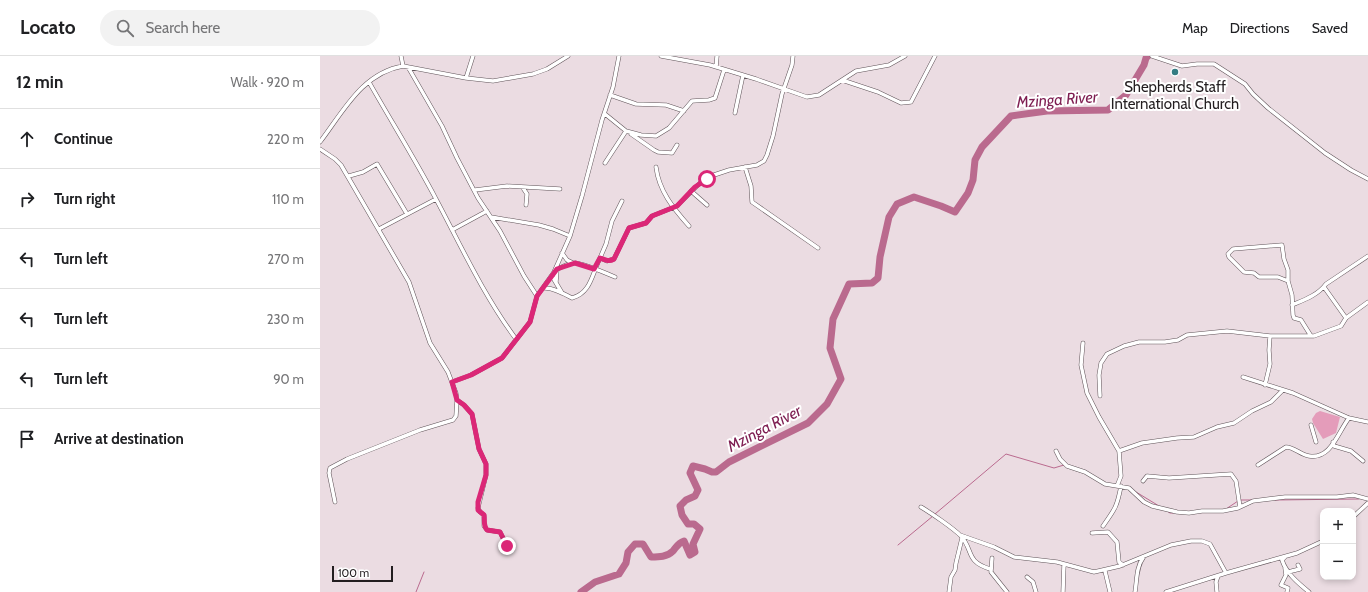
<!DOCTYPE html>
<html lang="en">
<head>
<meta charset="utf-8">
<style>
  :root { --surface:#fff; --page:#f2f2f2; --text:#202124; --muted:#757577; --line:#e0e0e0 }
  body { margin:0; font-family:Cabin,sans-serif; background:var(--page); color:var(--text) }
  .controls { position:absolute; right:12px; bottom:12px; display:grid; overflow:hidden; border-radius:8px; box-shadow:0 2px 6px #0003 }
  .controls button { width:36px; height:36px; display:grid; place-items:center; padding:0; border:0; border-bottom:1px solid var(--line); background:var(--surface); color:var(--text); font:20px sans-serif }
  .scale { position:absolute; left:12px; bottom:10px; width:61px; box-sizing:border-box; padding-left:4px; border:2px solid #231e20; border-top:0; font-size:11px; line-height:14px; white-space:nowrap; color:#231e20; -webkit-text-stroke:3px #fff; paint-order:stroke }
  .stop { position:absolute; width:12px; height:12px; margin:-9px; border:3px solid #db2777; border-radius:50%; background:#fff }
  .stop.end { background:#db2777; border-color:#fff; box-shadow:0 1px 4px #0008 }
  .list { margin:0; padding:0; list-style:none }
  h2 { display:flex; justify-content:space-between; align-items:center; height:52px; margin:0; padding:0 16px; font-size:17px }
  h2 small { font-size:13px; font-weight:400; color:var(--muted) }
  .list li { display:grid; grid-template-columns:26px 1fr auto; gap:12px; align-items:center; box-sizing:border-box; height:60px; padding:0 16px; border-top:1px solid var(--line) }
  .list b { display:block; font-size:15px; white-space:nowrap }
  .list em { font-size:13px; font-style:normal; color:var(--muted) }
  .icon { flex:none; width:22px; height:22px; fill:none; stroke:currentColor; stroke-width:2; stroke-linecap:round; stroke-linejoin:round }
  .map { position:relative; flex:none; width:1048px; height:536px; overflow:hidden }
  header { display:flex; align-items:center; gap:24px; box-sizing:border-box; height:56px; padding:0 20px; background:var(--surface); border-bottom:1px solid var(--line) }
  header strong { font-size:19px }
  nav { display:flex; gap:22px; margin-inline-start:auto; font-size:14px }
  .search { width:280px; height:36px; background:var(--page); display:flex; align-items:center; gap:10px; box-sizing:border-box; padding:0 14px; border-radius:22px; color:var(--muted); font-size:15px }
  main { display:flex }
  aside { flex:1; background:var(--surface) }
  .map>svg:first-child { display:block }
</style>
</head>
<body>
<header>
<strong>Locato</strong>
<div class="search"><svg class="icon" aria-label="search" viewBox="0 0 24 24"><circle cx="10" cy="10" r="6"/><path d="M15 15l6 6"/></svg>Search here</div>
<nav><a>Map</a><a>Directions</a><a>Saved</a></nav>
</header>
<main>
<aside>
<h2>12 min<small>Walk · 920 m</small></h2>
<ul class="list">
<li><svg class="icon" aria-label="ahead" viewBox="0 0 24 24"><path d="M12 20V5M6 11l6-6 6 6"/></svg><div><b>Continue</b></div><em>220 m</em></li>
<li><svg class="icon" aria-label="right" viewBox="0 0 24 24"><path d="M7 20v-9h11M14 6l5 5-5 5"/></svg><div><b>Turn right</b></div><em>110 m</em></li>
<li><svg class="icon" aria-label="left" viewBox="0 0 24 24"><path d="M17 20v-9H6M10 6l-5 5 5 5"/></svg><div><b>Turn left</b></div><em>270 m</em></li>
<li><svg class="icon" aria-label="left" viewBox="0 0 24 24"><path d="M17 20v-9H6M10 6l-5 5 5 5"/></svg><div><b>Turn left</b></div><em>230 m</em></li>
<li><svg class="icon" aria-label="left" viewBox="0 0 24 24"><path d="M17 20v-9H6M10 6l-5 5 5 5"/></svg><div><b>Turn left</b></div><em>90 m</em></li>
<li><svg class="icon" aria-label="arrive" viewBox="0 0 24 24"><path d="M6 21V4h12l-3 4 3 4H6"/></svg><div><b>Arrive at destination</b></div></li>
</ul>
</aside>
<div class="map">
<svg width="1048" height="536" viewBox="0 0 1048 536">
  <rect width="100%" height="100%" fill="#ebdce2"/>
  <path fill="#e49cba" d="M 1000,355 L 1020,361 L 1016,377 L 1003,383 L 993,367 L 992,363 L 996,357 Z"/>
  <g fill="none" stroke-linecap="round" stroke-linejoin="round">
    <path stroke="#ba6a8e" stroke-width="1" d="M 816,436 L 839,450
      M 921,444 L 933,444
      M 955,444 L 1039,443
      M 906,453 L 918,445
      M 847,455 L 850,457 L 853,457
      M 615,458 L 686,398 L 734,412 L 744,409
      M 578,489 L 613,460
      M 96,536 L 104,516"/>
    <path stroke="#ba6a8e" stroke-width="7" d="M 261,536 L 275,526 L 299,518 L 306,507 L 308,496 L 315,488 L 323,488 L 331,501 C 339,501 347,501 353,495 C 357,490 358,487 364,485 L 370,499 L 375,496 L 373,488 L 380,473 L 374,468 L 368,468 L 362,459 L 360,450 L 366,444 L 375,440 L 378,434 L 370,417 L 373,410 L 385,413 L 392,416 L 396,416 L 409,406 L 488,367 L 507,348 L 521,323 L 510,292 L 513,263 L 529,228 L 552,227 L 558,222 L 560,201 L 569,161 L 577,148 L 594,141 L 621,150 L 635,156 L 648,137 L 653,124 L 655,104 L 662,91 L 691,60 L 727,55 L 788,54 L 806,39 L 824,9 L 826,2 L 828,0"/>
    <defs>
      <path id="minor" d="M 81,0 L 83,10
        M 341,0 L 390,9 L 436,23 L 487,41 L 499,39 L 536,15 L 569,9 L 585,0
        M 832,0 L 862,10 L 877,8 L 894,8 L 925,28 L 933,38 L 948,52 L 1005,97 L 1031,114 L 1048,123
        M 88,11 L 122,70 L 137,102 L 158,142 L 180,175 L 204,220 L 217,240 L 210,266 L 182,302 L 151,319 L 132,326
        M 396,11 L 397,0
        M 146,22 L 153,0
        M 522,24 L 558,36 L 581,47 L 591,46 L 615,0
        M 49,26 C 71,65 95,103 116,143 C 141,190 164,240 196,283
        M 290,39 L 316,48 L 346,49 L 364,55
        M 415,57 L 423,19
        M 285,58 L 306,75 L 321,79 L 336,80 L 349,72 L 372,45 L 389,44 L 395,42 L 404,14
        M 311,78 L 334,94 L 338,96 L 352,97 L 357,89
        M 0,86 C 23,56 42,17 83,10 L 146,22 L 173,25 L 213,18 L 227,13 L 248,0
        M 0,93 L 15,103 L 21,109 L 89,226 L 110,287 L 128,316 L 136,337 L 137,344 L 136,360 L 133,364 L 100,374 L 27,403 L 10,412 L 9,417 L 15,446
        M 285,107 L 306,75
        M 336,111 C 339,135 353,152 369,170
        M 425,111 L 431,130 L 432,146 L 498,192
        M 29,120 L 43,116 L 57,108 L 87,158
        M 203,132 L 207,138 L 206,149
        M 155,134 L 187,130 L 240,133
        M 371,135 L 387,149
        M 171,161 L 219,169 L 233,173 L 250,180
        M 59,173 L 116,143
        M 132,174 L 167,155
        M 242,197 L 247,204 L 253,207
        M 280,202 L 286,188 L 292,165 L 302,145
        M 234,216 L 250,180 L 262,140 L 282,64 L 293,31 L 299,0
        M 232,220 L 242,237
        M 968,225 L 958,221 L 939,221 L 934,217 L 924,216 L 909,201 L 908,198 L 913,193 L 962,189 L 964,203 L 968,214 L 968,225 L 972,239 L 973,259 L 974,262 L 981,264 L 991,280
        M 236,226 L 237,213
        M 1004,231 L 1026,262
        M 223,232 C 232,231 243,237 252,242 C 271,237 272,218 280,202 L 287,205 L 294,203 L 309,172 L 326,167 L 332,160 L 357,150 L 381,126 L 394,119 L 409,114 L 437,109 L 444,105 L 447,99 L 453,80 L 462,38 L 472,9 L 473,0
        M 217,240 L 234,216 C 238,212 249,207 255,207 C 262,207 288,218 295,221
        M 972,249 C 984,244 998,239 1006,228 L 1048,200
        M 763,287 L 761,309 L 767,337 L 779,361 L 799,395 L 801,420 L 797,430
        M 923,321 L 973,337 L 1029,362 L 1048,366
        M 945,329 L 950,308 L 949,294 L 950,280 L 994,280 L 1021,270 L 1026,262 L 1048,246
        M 780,340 L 779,319 L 781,307 L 787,298 L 804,290 L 819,286 L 845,286 L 858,284 L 867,279 L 907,275 L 950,280
        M 137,344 L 144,349 L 152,358 L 159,393 L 166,408 L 166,419 L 158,452 L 160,456 L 164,459 L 164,470 L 167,474 L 180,476 L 187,490
        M 991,369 L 996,386
        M 1013,386 L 1014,390 L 1031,395 L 1043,405
        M 736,395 L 740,403 L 747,410 L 765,416 L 785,428 L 809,432 L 824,446 L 832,450 L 857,456 L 869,457 L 882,455 L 903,455 L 918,452 L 933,445 L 965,441 L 1017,441 L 1033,439 L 1048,443
        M 799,395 L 822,387 L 857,382 L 874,381 L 897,371 L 914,367 L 932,355 L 951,346 L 963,334
        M 938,409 L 966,391 C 974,391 981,399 989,400 C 1011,404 1018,376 1029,362
        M 823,425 L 827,420 L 849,422 L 911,418 L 916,425 L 920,451
        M 601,451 C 611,457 633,472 641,480 C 654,495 645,505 670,513
        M 1033,461 L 1048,447
        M 783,470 C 795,453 797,451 801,430
        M 772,477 L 788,476 L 797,486 L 799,506 L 803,509
        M 640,479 L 674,491 L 694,501 L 737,506 L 774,516 L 800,510 L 851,489 L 871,485 L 882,485 L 890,488 L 906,517
        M 965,501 L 962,504 C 966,517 978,527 989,536
        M 672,502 L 671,516 L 687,536
        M 965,512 L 966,519 L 961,529 L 968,532 L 967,536
        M 785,515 L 790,536
        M 968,516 L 980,513 L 978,509
        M 707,521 L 713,526 L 716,536
        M 629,536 L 631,521 L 635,514 L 636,507 L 642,482
        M 743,536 L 744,508
        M 815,536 C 817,525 816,511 823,502
        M 846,536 L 906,517 L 977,497 L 1003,485
        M 897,536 L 896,526 L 898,520"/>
    </defs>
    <use href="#minor" stroke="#605459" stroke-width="4.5"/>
    <use href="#minor" stroke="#fff" stroke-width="3.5"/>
  </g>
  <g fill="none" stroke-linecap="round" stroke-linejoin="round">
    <path stroke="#db2777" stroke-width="5" d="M 187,490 L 180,476 L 167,474 C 163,469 165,465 164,459 L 158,454 L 158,446 L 166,419 L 166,408 L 159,393 L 152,358 L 144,349 L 137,344 L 132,326 L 151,319 L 182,302 L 210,266 L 217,240 L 237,213 L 255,207 L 274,213 L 280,202 C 285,204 289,206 294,203 L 309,172 L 326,167 L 332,160 L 357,150 L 375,131 L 387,123"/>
  </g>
  <circle fill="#357d84" stroke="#fff" stroke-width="1.5" cx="855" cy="16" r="4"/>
  <g text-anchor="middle" stroke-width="4" stroke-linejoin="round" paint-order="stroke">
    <g font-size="15" fill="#231e20" stroke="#fff">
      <text x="855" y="36">Shepherds Staff<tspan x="855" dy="17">International Church</tspan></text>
    </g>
    <g font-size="16" font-style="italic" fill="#7e1d51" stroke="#fff">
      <text transform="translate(737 43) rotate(-4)" y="6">Mzinga River</text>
      <text transform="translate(444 372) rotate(-28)" y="6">Mzinga River</text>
    </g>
  </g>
</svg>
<div class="controls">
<button>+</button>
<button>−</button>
</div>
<div class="scale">100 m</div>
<div class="stop" style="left:387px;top:123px"></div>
<div class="stop end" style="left:187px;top:490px"></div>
</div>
</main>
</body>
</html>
